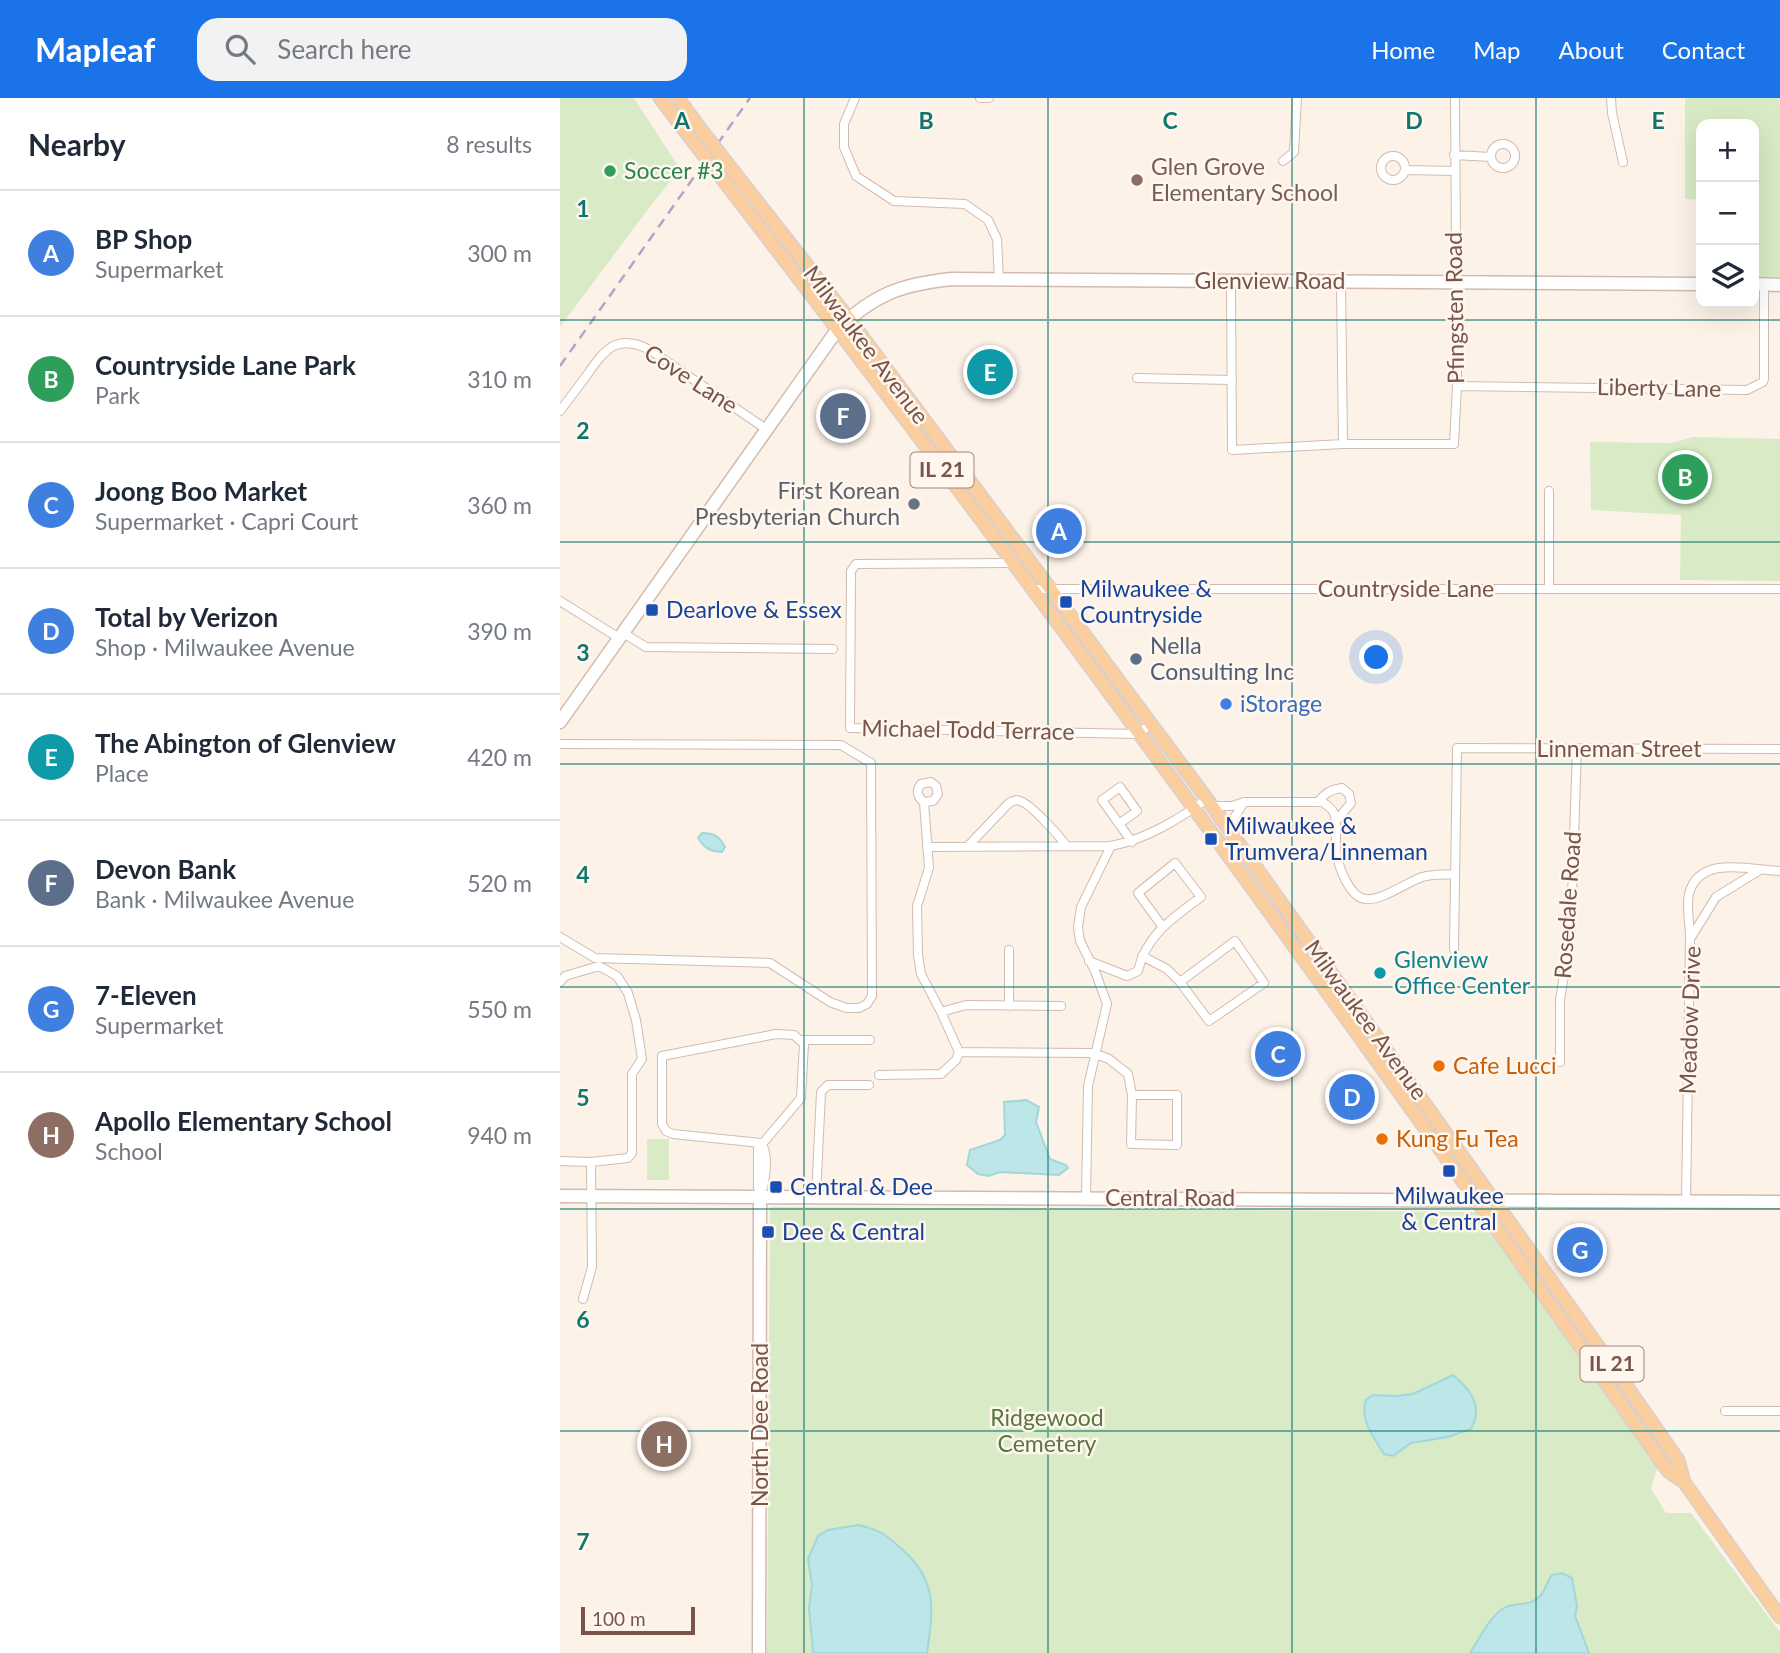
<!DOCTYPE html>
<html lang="en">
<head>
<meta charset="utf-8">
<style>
  :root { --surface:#fff; --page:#f2f2f3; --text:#1f2937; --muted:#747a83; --line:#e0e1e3; --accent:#1a73e8 }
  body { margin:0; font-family:Lato,sans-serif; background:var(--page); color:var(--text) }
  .controls { position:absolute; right:21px; top:21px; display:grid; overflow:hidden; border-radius:14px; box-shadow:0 7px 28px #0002 }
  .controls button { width:63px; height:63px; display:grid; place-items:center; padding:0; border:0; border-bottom:2px solid var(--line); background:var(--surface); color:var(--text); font:35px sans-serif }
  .scale { position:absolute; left:21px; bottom:18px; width:114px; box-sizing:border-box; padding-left:7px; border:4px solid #77554b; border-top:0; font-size:19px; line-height:24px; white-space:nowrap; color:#77554b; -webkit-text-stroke:5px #fff6ee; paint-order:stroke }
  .you { position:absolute; left:817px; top:560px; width:24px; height:24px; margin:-18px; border:5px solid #fff; border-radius:50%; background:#1a73e8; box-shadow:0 0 0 10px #1a73e833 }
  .badge { display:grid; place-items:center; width:46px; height:46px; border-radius:50%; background:var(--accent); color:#fff; font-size:23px; font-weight:700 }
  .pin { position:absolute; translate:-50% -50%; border:4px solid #fff; box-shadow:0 2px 7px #0006 }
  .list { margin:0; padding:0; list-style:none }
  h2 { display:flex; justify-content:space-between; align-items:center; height:91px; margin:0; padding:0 28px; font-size:30px }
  h2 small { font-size:23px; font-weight:400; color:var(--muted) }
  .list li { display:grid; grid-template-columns:46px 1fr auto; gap:21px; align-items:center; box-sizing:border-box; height:126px; padding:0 28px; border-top:2px solid var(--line) }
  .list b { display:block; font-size:26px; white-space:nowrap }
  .list p { margin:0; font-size:23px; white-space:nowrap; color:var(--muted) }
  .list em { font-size:23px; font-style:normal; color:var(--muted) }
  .icon { flex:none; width:38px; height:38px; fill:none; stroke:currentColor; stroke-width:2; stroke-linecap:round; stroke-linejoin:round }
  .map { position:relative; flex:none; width:1220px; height:1555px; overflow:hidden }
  header { display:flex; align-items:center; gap:42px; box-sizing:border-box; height:98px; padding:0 35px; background:var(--accent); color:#fff }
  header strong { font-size:33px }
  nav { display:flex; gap:38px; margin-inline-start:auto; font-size:24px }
  .search { width:490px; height:63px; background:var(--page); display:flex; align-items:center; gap:18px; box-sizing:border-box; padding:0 24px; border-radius:21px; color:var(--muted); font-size:26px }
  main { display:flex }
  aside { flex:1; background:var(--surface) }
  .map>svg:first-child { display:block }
</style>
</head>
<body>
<header>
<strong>Mapleaf</strong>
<div class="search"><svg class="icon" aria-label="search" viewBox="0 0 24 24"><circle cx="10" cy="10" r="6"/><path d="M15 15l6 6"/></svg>Search here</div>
<nav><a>Home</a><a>Map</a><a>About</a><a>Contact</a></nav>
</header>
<main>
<aside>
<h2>Nearby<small>8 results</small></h2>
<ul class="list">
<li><span class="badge" style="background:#3f7fe0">A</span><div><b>BP Shop</b><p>Supermarket</p></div><em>300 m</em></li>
<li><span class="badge" style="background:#2e9e5b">B</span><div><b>Countryside Lane Park</b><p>Park</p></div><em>310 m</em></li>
<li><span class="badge" style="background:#3f7fe0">C</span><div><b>Joong Boo Market</b><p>Supermarket · Capri Court</p></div><em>360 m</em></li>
<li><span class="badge" style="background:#3f7fe0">D</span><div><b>Total by Verizon</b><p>Shop · Milwaukee Avenue</p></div><em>390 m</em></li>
<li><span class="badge" style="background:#0f9aa8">E</span><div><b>The Abington of Glenview</b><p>Place</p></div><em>420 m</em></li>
<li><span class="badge" style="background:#5c6f8a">F</span><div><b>Devon Bank</b><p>Bank · Milwaukee Avenue</p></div><em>520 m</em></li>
<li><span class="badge" style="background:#3f7fe0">G</span><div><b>7-Eleven</b><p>Supermarket</p></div><em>550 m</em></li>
<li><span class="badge" style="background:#8d6e63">H</span><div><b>Apollo Elementary School</b><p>School</p></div><em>940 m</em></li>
</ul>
</aside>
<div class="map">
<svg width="1220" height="1555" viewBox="0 0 1220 1555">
  <rect width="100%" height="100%" fill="#fdf2e8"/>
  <path fill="#d9ebc6" d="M 0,0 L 74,0 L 120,71 L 89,110 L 0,229 Z
    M 1125,0 L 1220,0 L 1220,179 L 1194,179 L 1194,26 L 1141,26 L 1141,102 L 1125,101 Z
    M 1133,339 L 1220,341 L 1220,483 L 1120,482 L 1121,417 L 1031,412 L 1030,344 L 1111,345 Z
    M 87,1041 L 109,1041 L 109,1082 L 87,1082 Z
    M 210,1109 L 916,1114 L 1098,1368 L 1091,1390 L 1106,1415 L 1131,1415 L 1220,1534 L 1220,1555 L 207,1555 Z"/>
  <path fill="#bce6e7" stroke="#a2d7d9" stroke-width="2" d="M 142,735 C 154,735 159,738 165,749 L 162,754 C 150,753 145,751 138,740 Z
    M 466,1002 L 479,1009 L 476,1024 L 490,1061 L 506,1067 L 508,1070 L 499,1077 L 440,1074 L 429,1078 L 418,1076 L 407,1067 L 410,1052 L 440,1042 L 445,1037 L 444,1004 Z
    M 893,1277 C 910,1291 924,1308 911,1331 L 888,1339 L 851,1345 L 833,1358 L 824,1356 C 814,1339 799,1322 806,1302 L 813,1297 L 835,1298 L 853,1296 Z
    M 298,1427 C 322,1432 327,1438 344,1453 C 378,1484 373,1513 367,1555 L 253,1555 L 249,1510 L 252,1487 L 248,1461 L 258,1438 L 268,1432 Z
    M 1002,1475 L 1012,1480 L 1017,1508 L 1015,1518 L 1029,1555 L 910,1555 C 920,1540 929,1519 944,1510 C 957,1502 968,1511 981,1497 C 986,1491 987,1483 992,1477 Z"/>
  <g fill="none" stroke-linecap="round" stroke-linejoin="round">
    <defs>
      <path id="street" d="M 295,0 L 284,26 L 284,49 L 296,78 L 334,103 L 405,106 L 428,122 L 437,141 L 439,181
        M 420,0 L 429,0
        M 1051,0 L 1052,15 L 1063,64
        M931 58a12 12 0 1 1 24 0a12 12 0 1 1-24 0Z
        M 894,57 L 931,59
        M821 70a12 12 0 1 1 24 0a12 12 0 1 1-24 0Z
        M 723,63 L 734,54 L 737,0
        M 845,72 L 894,73
        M 671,183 L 672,352 L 783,346 L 894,346 L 897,288 L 895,0
        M 781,184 L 783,346
        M 577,280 L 672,282
        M 897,288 L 1187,292 L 1203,284 L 1204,281 L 1204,187
        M 0,313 C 9,301 18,289 27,277 C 45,251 57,235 90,252 L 206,331
        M 989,393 L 989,491
        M 451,465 L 296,466 L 291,473 L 290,630 L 578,636 L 591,626
        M 471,491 L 1220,491
        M 0,503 L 59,540
        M 63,535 L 86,549 L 273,551
        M 0,646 L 281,647 L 311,665 L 312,898 L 307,906 L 299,910 L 286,910 L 270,904 L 210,865 L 35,860 L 0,839
        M 758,704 C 765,695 770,692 782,690 L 789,696 L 791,705 L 776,723
        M 652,708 L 672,708 L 684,704 L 762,704 C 767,707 771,709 774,715 C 778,726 775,741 776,753 C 778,767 789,800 806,801 C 822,803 847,784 862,779 C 872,776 885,777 895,776
        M 559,726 L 577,713 L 560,689 L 542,702 L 572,744
        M 668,730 L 684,704
        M 408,748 L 449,705 C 453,703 456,701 460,703 C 471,706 499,738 507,748
        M 367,749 L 551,748 C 587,741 617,722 647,701
        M 1130,839 C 1130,826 1126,808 1129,796 C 1139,756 1191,772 1220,773
        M 894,851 L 897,650 L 1220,651
        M 582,858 L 607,871 L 620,884 L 649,923 L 704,885 L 675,843 L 620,884
        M 529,863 L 567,878 L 578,873 C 586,837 613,820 641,799 L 615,765 L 578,795 L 602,828
        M 0,884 L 5,878 L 39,868 L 57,878 L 68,895 L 76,922 L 82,961 L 72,976 L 72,1055 L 68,1060 L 31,1064 L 0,1063
        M 449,908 L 449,852
        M 381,914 L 406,907 L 501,908
        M 242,942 L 310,942
        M 399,954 L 534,955 L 549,961 L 568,976 L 572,997 L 571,1046 L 617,1047 L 617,997 L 572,997
        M 1000,964 L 1000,903 L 1011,828 L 1017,650
        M 319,977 L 381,976 L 396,962 L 399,954 L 381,914 L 361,876 L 358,857 L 357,808 L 369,770 L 364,704 C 357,699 356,692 361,686 L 371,684 L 376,688 L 378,696 L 373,703 L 364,704
        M 200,1099 L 198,1089 L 198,1051 L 241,1000 L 244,946 L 234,937 L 216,936 L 102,958 L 102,1026 L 106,1033 L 113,1036 L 201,1045
        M 200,1099 C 205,1085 210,1057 201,1045
        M 256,1099 L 261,994 L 268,987 L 309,987
        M 526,1100 L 528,988 L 547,906 L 535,873 L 520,843 L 518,829 L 521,809 L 551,748
        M 1126,1103 L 1130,841 L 1156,799 L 1200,772
        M 23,1201 L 32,1169 L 31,1064
        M 1165,1313 L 1220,1313"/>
      <path id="secondary" d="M 1194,186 L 1220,187
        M 0,624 L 277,232 C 314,196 342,186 392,181 L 1141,186
        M 0,1098 L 1220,1104
        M 199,1555 L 200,1099"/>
      <path id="primary" d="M 100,0 L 128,37
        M 118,0 L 136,25
        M 171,70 L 289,221 L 647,701 L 1070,1293 L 1118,1362 L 1124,1384 L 1220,1519
        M 163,82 C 489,504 801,937 1108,1373 L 1124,1384"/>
    </defs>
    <use href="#street" stroke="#d1bbb0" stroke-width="10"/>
    <use href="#secondary" stroke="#d4baad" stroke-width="15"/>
    <use href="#primary" stroke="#d9cfcd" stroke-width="15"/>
    <use href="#street" stroke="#fff" stroke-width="8"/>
    <use href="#secondary" stroke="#fff" stroke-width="12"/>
    <use href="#primary" stroke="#fbcea0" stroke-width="12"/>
    <path stroke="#b3a5c7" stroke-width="2.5" stroke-dasharray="10 7" stroke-linecap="butt" d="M 0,268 L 190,0"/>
    <defs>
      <path id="primary-bridge" d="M 136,25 L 171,70
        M 128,37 L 163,82"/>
    </defs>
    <use href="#primary-bridge" stroke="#d9cfcd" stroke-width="15" stroke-linecap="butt"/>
    <use href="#primary-bridge" stroke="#fbcea0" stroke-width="12"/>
  </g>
  <path fill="none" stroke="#0f766e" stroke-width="2" stroke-opacity="0.55" d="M 244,0 L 244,1555M 488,0 L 488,1555M 732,0 L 732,1555M 976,0 L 976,1555M 0,222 L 1220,222M 0,444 L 1220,444M 0,666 L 1220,666M 0,889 L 1220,889M 0,1111 L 1220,1111M 0,1333 L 1220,1333"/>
  <circle fill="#2e9e5b" stroke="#fff6ee" stroke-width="2.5" cx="50" cy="73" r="7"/>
  <circle fill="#8d6e63" stroke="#fff6ee" stroke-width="2.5" cx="577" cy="82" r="7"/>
  <circle fill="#6b7280" stroke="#fff6ee" stroke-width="2.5" cx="354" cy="406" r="7"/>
  <g fill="#1a4fb4" stroke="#fff6ee" stroke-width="2.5">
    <rect x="499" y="497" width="14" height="14" rx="3.5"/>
    <rect x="85" y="505" width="14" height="14" rx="3.5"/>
    <rect x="644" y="734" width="14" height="14" rx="3.5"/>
    <rect x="882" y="1066" width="14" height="14" rx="3.5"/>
    <rect x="209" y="1082" width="14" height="14" rx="3.5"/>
    <rect x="201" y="1127" width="14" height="14" rx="3.5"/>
  </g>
  <circle fill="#5c6f8a" stroke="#fff6ee" stroke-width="2.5" cx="576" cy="561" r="7"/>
  <circle fill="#3f7fe0" stroke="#fff6ee" stroke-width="2.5" cx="666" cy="606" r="7"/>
  <circle fill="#0f9aa8" stroke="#fff6ee" stroke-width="2.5" cx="820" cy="875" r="7"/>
  <g fill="#e8710a" stroke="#fff6ee" stroke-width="2.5">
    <circle cx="879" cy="968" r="7"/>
    <circle cx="822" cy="1041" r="7"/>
  </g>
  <g text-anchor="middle" stroke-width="5" stroke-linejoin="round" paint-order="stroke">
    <g fill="#fff6ee" stroke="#a0857c" stroke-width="2">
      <rect x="350.5" y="354.5" width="63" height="35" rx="5"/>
      <rect x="1020.5" y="1248.5" width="63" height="35" rx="5"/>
    </g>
    <g font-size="21" font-weight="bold" fill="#77554b">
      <text x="382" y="379">IL 21</text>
      <text x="1052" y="1273">IL 21</text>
    </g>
    <g font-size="23" fill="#785e54" stroke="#fff6ee" text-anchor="start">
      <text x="591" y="77">Glen Grove<tspan x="591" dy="26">Elementary School</tspan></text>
    </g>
    <g font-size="23" fill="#27864d" stroke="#fff6ee" text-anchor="start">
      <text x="64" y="81">Soccer #3</text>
    </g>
    <g font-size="23" fill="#77554b" stroke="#fff6ee">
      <text x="710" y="191">Glenview Road</text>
      <text transform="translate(895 210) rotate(-91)" y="8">Pfingsten Road</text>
      <text transform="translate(306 247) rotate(53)" y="8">Milwaukee Avenue</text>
      <text transform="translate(131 281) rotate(33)" y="8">Cove Lane</text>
      <text transform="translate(1099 290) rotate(1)" y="8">Liberty Lane</text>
      <text x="846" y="499">Countryside Lane</text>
      <text transform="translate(408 632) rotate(1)" y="8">Michael Todd Terrace</text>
      <text x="1059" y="659">Linneman Street</text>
      <text transform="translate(1008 807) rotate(-86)" y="8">Rosedale Road</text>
      <text transform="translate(806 922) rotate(54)" y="8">Milwaukee Avenue</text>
      <text transform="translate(1130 922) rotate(-88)" y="8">Meadow Drive</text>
      <text x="610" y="1108">Central Road</text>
      <text transform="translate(200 1327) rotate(-90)" y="8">North Dee Road</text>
    </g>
    <g font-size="23" fill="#5b616d" stroke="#fff6ee" text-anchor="end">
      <text x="340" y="401">First Korean<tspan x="340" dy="26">Presbyterian Church</tspan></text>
    </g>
    <g font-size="23" fill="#164399" stroke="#fff6ee" text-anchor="start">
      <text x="520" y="499">Milwaukee &amp;<tspan x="520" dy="26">Countryside</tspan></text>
      <text x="106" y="520">Dearlove &amp; Essex</text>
      <text x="665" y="736">Milwaukee &amp;<tspan x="665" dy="26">Trumvera/Linneman</tspan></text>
      <text x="230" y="1097">Central &amp; Dee</text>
      <text x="889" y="1106" text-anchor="middle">Milwaukee<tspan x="889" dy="26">&amp; Central</tspan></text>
      <text x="222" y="1142">Dee &amp; Central</text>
    </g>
    <g font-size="23" fill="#4e5e75" stroke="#fff6ee" text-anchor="start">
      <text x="590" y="556">Nella<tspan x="590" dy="26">Consulting Inc</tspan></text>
    </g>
    <g font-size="23" fill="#366cbe" stroke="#fff6ee" text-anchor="start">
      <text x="680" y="614">iStorage</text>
    </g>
    <g font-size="23" fill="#0d838f" stroke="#fff6ee" text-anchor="start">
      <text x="834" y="870">Glenview<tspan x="834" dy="26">Office Center</tspan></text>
    </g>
    <g font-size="23" fill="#c56008" stroke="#fff6ee" text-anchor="start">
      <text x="893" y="976">Cafe Lucci</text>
      <text x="836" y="1049">Kung Fu Tea</text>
    </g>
    <g font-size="23" fill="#587740" stroke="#fff6ee">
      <text x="487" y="1328">Ridgewood<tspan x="487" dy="26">Cemetery</tspan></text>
    </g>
  </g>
  <g font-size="23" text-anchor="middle" font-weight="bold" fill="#0f766e" stroke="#fff6ee" stroke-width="5" stroke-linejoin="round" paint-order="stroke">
    <text x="122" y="31">A</text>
    <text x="366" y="31">B</text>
    <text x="610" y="31">C</text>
    <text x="854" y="31">D</text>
    <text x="1098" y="31">E</text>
    <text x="23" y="119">1</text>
    <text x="23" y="341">2</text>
    <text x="23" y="563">3</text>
    <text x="23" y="785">4</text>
    <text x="23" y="1008">5</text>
    <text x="23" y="1230">6</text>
    <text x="23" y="1452">7</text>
  </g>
</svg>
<div class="controls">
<button>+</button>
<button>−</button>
<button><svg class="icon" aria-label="layers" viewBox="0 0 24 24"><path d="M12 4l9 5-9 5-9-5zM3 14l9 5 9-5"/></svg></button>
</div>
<div class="scale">100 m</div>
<div class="you"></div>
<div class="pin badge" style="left:499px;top:433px;background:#3f7fe0">A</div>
<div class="pin badge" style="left:1125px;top:379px;background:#2e9e5b">B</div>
<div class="pin badge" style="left:718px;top:956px;background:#3f7fe0">C</div>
<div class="pin badge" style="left:792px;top:999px;background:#3f7fe0">D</div>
<div class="pin badge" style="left:430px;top:274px;background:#0f9aa8">E</div>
<div class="pin badge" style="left:283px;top:318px;background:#5c6f8a">F</div>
<div class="pin badge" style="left:1020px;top:1152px;background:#3f7fe0">G</div>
<div class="pin badge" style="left:104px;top:1346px;background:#8d6e63">H</div>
</div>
</main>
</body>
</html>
